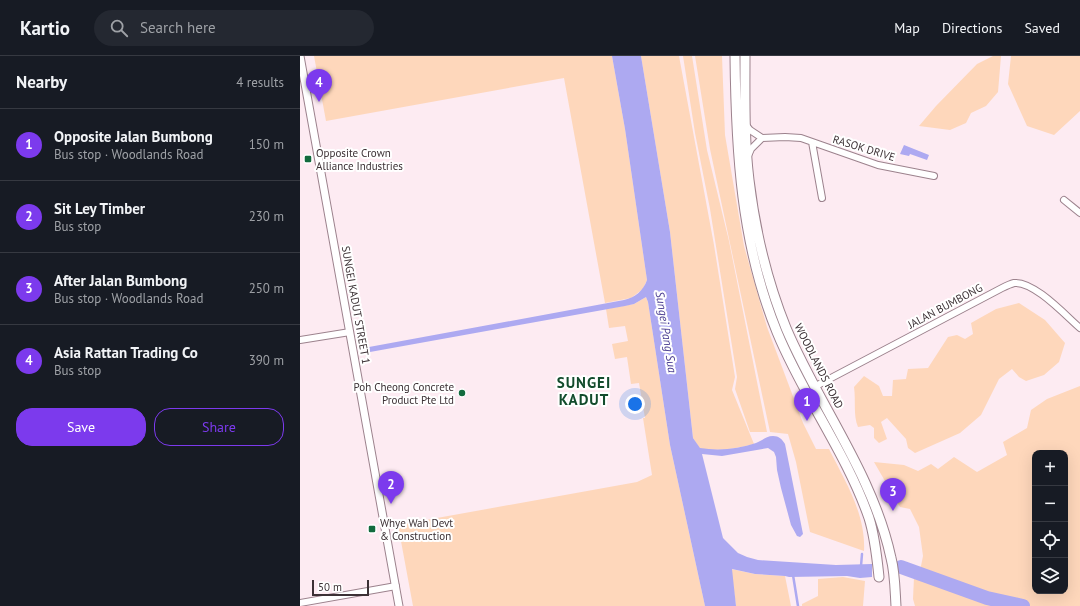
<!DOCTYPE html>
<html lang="en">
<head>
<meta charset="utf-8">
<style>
  :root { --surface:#171b24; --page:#242831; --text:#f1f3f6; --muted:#9ea1a6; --line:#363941; --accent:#7c3aed }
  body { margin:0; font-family:"PT Sans",sans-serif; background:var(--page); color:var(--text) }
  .controls { position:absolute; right:12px; bottom:12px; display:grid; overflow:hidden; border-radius:8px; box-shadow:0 4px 16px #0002 }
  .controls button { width:36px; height:36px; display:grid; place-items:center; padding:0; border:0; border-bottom:1px solid var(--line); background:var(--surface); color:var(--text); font:20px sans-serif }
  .scale { position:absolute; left:12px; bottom:10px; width:57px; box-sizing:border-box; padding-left:4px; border:2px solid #3c3135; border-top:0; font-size:11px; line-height:14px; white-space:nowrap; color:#3c3135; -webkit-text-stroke:3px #fff; paint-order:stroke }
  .you { position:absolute; left:335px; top:348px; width:14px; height:14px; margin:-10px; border:3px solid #fff; border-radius:50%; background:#1a73e8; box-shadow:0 0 0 6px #1a73e833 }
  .badge { display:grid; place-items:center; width:26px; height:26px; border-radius:50%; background:var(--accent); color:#fff; font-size:13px; font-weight:700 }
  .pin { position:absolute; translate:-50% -33px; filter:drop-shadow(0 1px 2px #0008) }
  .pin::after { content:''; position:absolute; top:21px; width:14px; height:12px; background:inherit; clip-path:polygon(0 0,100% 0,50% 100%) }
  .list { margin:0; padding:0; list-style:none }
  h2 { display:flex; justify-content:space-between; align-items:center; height:52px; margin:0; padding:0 16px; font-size:17px }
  h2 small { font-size:13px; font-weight:400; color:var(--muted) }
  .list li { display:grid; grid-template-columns:26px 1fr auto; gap:12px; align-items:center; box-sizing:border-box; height:72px; padding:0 16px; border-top:1px solid var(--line) }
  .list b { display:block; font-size:15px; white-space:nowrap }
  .list p { margin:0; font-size:13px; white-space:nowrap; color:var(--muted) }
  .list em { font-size:13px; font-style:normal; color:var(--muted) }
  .actions { display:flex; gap:8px; padding:12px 16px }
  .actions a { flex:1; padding:9px 0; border:1px solid var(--accent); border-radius:16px; text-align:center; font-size:14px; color:var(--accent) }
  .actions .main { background:var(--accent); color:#fff }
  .icon { flex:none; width:22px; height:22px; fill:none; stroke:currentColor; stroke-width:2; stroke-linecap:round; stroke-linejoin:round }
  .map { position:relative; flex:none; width:780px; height:550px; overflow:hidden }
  header { display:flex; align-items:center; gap:24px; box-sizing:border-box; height:56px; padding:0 20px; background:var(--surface); border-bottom:1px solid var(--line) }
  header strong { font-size:19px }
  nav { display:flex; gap:22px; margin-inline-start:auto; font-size:14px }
  .search { width:280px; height:36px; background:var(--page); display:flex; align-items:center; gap:10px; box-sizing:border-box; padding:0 14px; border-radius:22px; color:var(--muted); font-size:15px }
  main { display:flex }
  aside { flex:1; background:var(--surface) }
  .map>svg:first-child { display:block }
</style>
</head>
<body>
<header>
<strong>Kartio</strong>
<div class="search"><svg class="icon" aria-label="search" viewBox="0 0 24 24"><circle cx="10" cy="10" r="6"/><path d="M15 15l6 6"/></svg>Search here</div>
<nav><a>Map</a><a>Directions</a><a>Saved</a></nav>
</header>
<main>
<aside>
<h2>Nearby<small>4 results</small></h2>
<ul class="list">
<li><span class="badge">1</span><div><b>Opposite Jalan Bumbong</b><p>Bus stop · Woodlands Road</p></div><em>150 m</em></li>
<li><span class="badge">2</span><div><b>Sit Ley Timber</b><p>Bus stop</p></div><em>230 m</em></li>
<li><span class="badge">3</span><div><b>After Jalan Bumbong</b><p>Bus stop · Woodlands Road</p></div><em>250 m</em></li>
<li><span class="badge">4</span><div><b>Asia Rattan Trading Co</b><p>Bus stop</p></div><em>390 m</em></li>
</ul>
<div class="actions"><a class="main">Save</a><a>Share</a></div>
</aside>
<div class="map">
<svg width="780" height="550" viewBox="0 0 780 550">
  <rect width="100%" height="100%" fill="#fdebf2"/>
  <path fill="#fed7bb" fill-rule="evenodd" d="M 14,0 L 312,0 L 325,73 L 347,224 L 343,233 L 331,242 L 305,247 L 264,22 L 26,65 Z
    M 341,0 L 379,0 L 414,189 L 435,321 L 432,334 L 454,388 C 436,393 418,395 400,393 L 393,382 L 370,176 Z
    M 383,0 L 392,0 L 407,94 L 429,185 L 467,376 L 450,376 L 435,333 L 437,321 L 410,153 L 395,77 Z
    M 395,0 L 422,0 L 425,79 L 444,190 L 467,271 L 503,367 L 516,393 L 529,393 C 545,425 566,458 564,495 L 510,476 L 496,406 L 488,378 L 470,376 L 410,93 Z
    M 693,0 L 701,0 L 698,36 L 686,50 L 671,57 L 666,67 L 650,74 L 619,70 L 636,50 L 677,8 Z
    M 711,0 L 780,0 L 780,55 L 754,79 L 727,70 L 708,28 Z
    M 346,241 L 348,246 L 370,389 L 405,550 L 113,550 L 98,469 L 337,426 L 352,419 L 343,362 L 345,362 L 339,327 L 331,328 L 327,301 L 315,303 L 312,288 L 328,285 L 325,270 L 309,272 L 306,253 L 334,248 Z
    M 719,247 L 745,264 L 765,287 L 759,306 L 744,319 L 726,325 L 719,321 L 712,313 L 699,323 L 681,359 L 660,377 L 615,397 L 608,392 L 606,383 L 587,362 L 581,366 L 587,383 L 579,387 L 574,382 L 574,372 L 570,369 L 558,371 C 553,359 556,345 554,331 L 564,320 L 579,330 L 583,340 L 592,340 L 593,324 L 606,323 L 608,313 L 628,312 L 648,281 L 657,279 L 665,283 L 673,278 L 671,267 L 696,253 Z
    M 780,330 L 780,550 L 615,550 L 613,543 L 614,521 L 621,510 L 623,500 L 619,471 L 610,453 L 600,451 L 574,406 L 604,409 L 618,415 L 631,408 L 638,413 L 654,401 L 677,416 L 707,399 L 703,386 L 727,372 L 731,354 L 747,343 ZM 735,397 L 765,397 L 765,535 L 735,535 Z
    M 431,513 L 455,518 L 485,520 L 491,550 L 436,550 Z
    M 543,521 L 565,525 L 563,550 L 502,550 L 502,548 L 518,540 L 518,523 Z"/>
  <path fill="#ada9f1" d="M 312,0 L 341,0 L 370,176 L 393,382 L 400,392 C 419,395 438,393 456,387 C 462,385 466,380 473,380 C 479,380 482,383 485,388 L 503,478 L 500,481 L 497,480 L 491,469 L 481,432 L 477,414 L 476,401 L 474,396 L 468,392 L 422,400 L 402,398 L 423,482 L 438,497 L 447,501 L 458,504 L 536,509 L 572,508 L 572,521 L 560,522 L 547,520 L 489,521 L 485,520 L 455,518 L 432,513 L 436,550 L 405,550 L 370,389 L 348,246 L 346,241 L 334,248 L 325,250 L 70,296 L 69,291 L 324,244 C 336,241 343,235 347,224 L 325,73 Z
    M 604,89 L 629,99 L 627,104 L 610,98 L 609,100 L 600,98 Z"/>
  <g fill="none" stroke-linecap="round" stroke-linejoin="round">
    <path stroke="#ada9f1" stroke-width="2.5" d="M 561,510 L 562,498
      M 493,519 L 498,550"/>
    <path stroke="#ada9f1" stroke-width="14" d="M 601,511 L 687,542 L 723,550"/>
    <defs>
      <path id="minor" d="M 446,69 L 450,74 L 462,82
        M 462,82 L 485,81 L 501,82 L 578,109 L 634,120
        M 512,86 L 522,142
        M 448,100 L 451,93 L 462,82
        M 764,144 L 780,157
        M 0,284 L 50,276
        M 514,331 L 702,232 C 706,230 710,228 714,227 C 734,225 765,259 780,272
        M 0,547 L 96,530"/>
      <path id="tertiary" d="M 0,0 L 99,550"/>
      <path id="primary" d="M 435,0 C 436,94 441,188 477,276 C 503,340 546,396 569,462 C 575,481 577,502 579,521
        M 445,0 C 445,41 444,83 449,124 C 455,174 467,225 486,272 C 519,350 573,418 591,502 C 595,517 595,534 596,550"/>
    </defs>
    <use href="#minor" stroke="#9c828d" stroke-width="8"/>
    <use href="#tertiary" stroke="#9c828d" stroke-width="9"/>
    <use href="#primary" stroke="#9c828d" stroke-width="11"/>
    <use href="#minor" stroke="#fff" stroke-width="6"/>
    <use href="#tertiary" stroke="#fff" stroke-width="7"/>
    <use href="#primary" stroke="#fff" stroke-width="9"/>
  </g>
  <g fill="#126b3e" stroke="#fff" stroke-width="1.5">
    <rect x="4" y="99" width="8" height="8" rx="2"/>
    <circle cx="162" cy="337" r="4"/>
    <rect x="68" y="469" width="8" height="8" rx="2"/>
  </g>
  <g text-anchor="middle" stroke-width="4" stroke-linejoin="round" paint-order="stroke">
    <g font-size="11" fill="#3c3135" stroke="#fff">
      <text transform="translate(564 92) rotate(17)" y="4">RASOK DRIVE</text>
      <text transform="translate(56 249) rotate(80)" y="4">SUNGEI KADUT STREET 1</text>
      <text transform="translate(645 250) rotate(-28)" y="4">JALAN BUMBONG</text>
      <text transform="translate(519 310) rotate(63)" y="4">WOODLANDS ROAD</text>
    </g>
    <g font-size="11" fill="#3c3135" stroke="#fff" text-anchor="start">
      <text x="16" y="101">Opposite Crown<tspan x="16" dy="13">Alliance Industries</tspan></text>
      <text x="154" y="335" text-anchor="end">Poh Cheong Concrete<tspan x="154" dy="13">Product Pte Ltd</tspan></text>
      <text x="80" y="471">Whye Wah Devt<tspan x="80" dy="13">&amp; Construction</tspan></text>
    </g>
    <g font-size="12" font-style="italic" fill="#4b3e91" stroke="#fff">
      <text transform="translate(366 276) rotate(81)" y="4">Sungei Pang Sua</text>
    </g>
    <g font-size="15" font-weight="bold" letter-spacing="1" fill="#134c2d" stroke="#fff">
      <text x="284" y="332">SUNGEI<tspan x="284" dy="17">KADUT</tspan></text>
    </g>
  </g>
</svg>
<div class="controls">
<button>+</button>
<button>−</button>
<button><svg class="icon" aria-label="locate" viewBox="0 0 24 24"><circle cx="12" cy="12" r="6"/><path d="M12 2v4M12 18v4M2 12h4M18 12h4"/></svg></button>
<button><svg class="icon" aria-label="layers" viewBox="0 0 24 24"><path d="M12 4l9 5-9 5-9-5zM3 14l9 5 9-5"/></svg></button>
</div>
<div class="scale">50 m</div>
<div class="you"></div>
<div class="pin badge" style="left:507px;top:365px">1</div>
<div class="pin badge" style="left:91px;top:448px">2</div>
<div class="pin badge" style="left:593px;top:455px">3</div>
<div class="pin badge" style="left:19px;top:46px">4</div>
</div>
</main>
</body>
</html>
